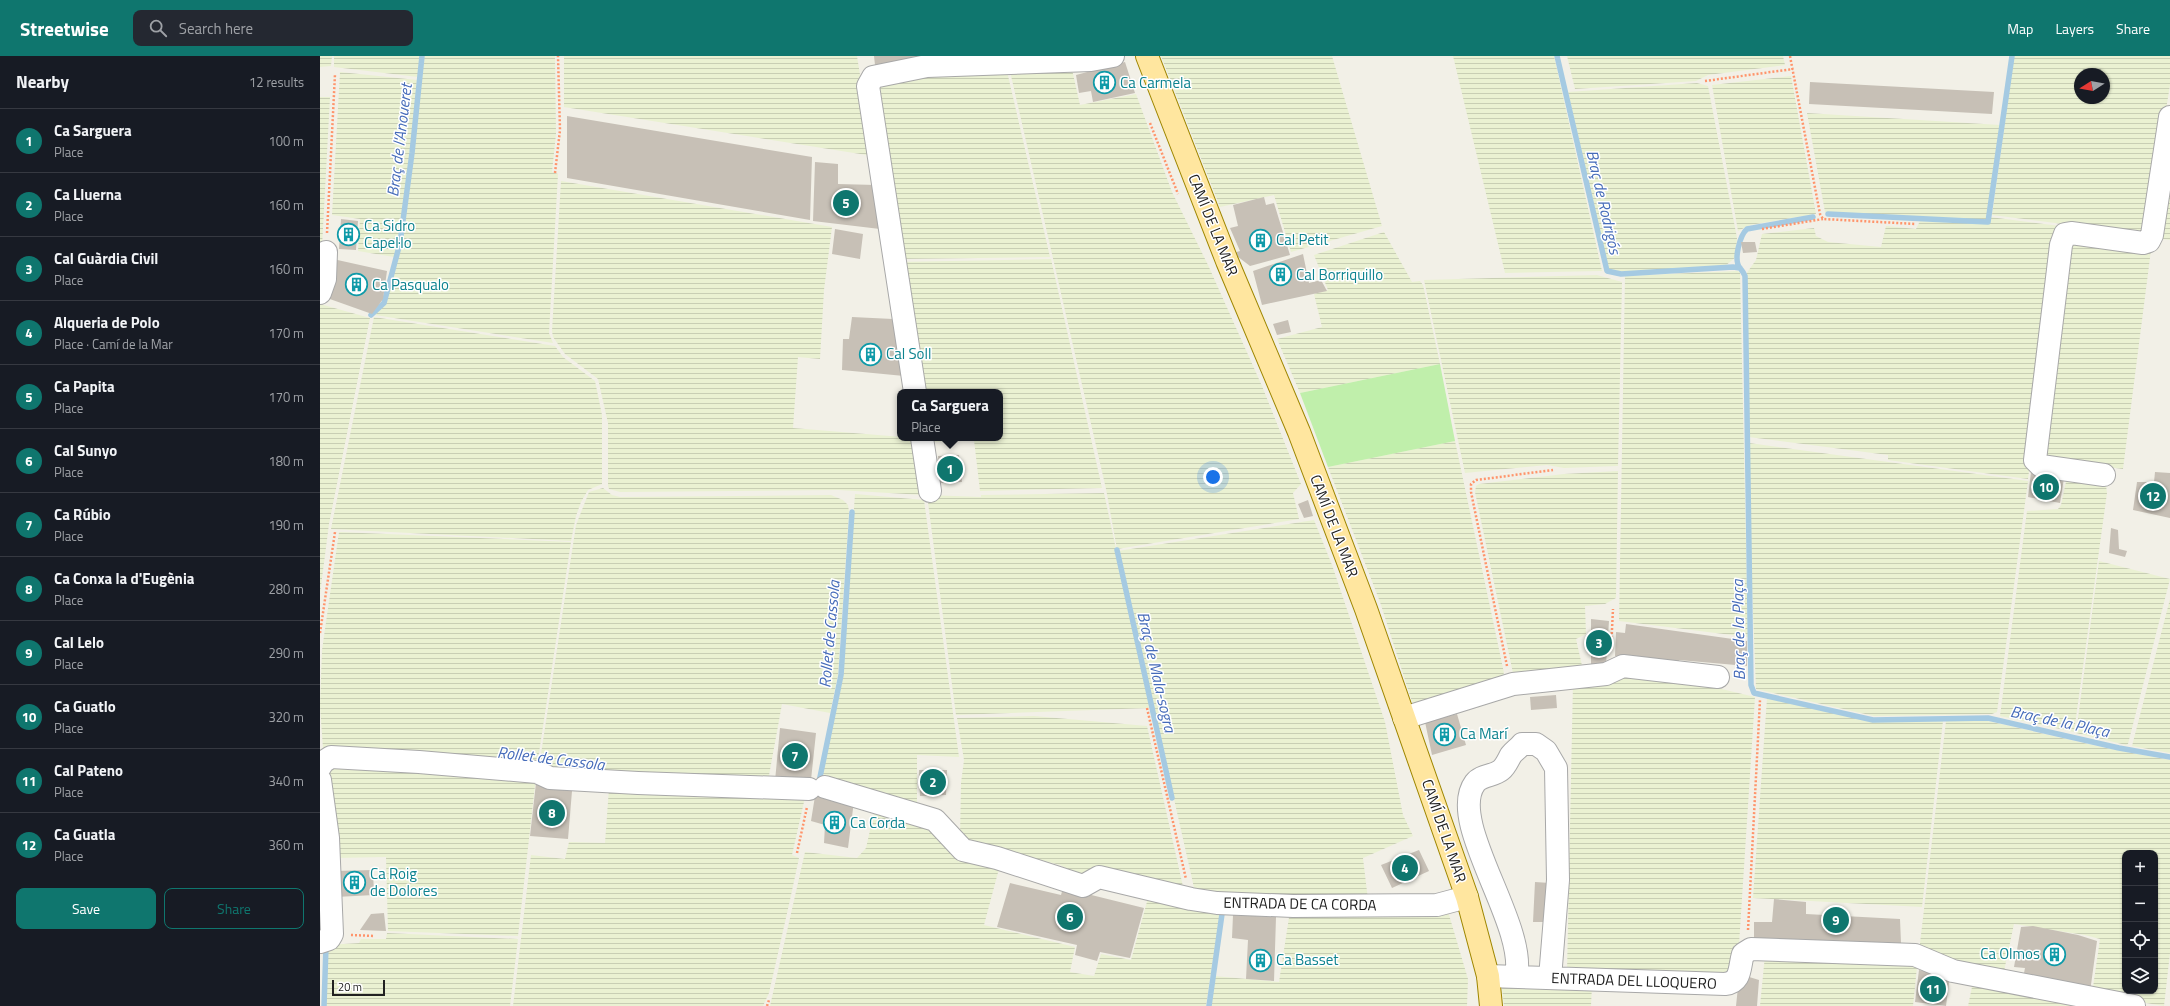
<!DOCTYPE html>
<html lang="en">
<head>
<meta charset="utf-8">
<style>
  :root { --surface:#171b24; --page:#242831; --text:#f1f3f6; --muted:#9ea1a6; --line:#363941; --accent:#0f766e }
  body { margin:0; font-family:"Titillium Web",sans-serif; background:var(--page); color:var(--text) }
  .controls { position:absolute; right:12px; bottom:12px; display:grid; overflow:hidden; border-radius:8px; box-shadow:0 1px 3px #0004 }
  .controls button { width:36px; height:36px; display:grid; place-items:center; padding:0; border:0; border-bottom:1px solid var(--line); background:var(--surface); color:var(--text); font:20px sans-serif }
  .compass { position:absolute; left:1754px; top:12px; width:36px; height:36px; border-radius:50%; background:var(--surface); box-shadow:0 1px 3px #0004; rotate:259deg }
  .scale { position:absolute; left:12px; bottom:10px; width:53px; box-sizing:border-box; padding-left:4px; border:2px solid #212121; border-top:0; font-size:11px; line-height:14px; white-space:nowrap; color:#212121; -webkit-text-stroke:3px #fff; paint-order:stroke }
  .you { position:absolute; left:893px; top:421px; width:14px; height:14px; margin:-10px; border:3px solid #fff; border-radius:50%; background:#1a73e8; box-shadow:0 0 0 6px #1a73e833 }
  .badge { display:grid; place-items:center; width:26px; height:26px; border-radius:50%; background:var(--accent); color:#fff; font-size:13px; font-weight:700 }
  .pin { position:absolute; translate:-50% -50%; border:2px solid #fff; box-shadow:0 1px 4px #0006 }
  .popup { position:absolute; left:577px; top:333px; width:106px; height:52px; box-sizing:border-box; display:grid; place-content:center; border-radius:8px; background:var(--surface); filter:drop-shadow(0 1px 3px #0005); font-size:13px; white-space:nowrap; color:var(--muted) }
  .popup b { font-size:15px; color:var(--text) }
  .popup::after { content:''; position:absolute; left:50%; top:100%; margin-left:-8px; border:8px solid transparent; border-top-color:var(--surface) }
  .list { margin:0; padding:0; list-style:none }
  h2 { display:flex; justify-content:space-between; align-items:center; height:52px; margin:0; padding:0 16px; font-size:17px }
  h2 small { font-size:13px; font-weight:400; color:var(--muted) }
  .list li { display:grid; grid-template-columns:26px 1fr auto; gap:12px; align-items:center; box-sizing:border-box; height:64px; padding:0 16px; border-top:1px solid var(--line) }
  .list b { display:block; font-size:15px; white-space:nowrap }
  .list p { margin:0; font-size:13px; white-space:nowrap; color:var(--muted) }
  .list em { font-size:13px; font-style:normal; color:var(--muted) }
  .actions { display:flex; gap:8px; padding:12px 16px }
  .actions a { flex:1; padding:9px 0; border:1px solid var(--accent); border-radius:8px; text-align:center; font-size:14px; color:var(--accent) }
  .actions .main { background:var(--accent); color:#fff }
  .icon { flex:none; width:22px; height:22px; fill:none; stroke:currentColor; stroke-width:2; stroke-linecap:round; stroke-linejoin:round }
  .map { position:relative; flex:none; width:1850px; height:950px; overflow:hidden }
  header { display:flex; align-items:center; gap:24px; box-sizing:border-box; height:56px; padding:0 20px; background:var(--accent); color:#fff }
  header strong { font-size:19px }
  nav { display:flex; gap:22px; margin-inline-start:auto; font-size:14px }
  .search { width:280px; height:36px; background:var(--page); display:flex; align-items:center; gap:10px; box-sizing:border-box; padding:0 14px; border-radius:8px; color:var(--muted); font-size:15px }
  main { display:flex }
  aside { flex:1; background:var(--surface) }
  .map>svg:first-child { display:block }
</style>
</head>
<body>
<header>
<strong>Streetwise</strong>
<div class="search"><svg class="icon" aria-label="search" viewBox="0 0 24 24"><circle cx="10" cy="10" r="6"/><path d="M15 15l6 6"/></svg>Search here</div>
<nav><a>Map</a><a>Layers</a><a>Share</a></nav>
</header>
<main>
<aside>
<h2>Nearby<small>12 results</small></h2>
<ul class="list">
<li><span class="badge">1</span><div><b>Ca Sarguera</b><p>Place</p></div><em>100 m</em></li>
<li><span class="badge">2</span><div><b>Ca Lluerna</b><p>Place</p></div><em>160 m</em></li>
<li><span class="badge">3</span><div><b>Cal Guàrdia Civil</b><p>Place</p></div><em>160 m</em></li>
<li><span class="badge">4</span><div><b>Alqueria de Polo</b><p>Place · Camí de la Mar</p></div><em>170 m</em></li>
<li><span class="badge">5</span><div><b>Ca Papita</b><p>Place</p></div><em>170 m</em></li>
<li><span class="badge">6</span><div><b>Cal Sunyo</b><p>Place</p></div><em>180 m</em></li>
<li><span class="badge">7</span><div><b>Ca Rúbio</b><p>Place</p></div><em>190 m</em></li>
<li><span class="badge">8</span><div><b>Ca Conxa la d'Eugènia</b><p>Place</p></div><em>280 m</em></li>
<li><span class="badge">9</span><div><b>Cal Lelo</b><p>Place</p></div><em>290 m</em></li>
<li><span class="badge">10</span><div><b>Ca Guatlo</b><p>Place</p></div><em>320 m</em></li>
<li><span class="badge">11</span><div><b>Cal Pateno</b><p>Place</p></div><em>340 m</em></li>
<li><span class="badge">12</span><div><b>Ca Guatla</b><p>Place</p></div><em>360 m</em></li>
</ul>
<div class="actions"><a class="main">Save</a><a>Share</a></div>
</aside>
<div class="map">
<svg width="1850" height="950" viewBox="0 0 1850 950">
  <defs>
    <pattern id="farmland-rules" width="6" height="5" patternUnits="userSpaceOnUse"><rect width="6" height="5" fill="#eaf1d2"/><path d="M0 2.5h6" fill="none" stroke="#c8ceb4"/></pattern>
  </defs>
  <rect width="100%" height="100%" fill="#f2f0e7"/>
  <path fill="url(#farmland-rules)" fill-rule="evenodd" d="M 0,0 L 12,0 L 11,10 L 0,11 Z
    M 14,0 L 101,0 L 98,21 L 14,11 Z
    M 103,0 L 235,0 L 236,78 L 232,116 L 238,118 L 229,277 L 233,287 L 55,259 L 66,247 L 80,190 L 94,98 Z
    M 244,0 L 537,0 L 553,100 L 244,51 Z
    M 841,0 L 1012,0 L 1062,170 L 971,196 L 954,139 L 900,151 Z
    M 1133,0 L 1234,0 L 1282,215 L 1185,217 Z
    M 1247,0 L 1463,0 L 1465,9 L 1388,19 L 1376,25 L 1255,33 Z
    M 1694,0 L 1850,0 L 1850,29 L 1827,171 L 1821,178 L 1672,159 ZM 1760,18 L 1784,18 L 1784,42 L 1760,42 Z
    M 751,9 L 760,49 L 816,38 L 852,136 L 888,209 L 942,330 L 981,428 L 973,437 L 979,463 L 797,493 L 786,433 L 689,11 Z
    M 686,11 L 730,201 L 578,203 L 557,27 Z
    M 20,16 L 97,24 L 91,97 L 78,186 L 74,201 L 38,195 L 40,163 L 12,159 Z
    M 1471,20 L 1496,158 L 1430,169 L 1418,175 L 1392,29 Z
    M 1377,27 L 1388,30 L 1417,182 L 1416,201 L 1405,210 L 1301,217 L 1291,215 L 1288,213 L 1248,36 Z
    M 0,41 L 10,41 L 0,229 Z
    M 1487,57 L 1680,69 L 1666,164 L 1505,156 Z
    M 1850,88 L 1850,184 L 1835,182 Z
    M 241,125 L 512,171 L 504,234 L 500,303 L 478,301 L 473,372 L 594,382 L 603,439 L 518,434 L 300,436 L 289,433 L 288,430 L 288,367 L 278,323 L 245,298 L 233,281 L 232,275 Z
    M 1670,161 L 1740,170 L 1708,423 L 1568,404 L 1568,399 L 1429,381 L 1426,218 L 1436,204 L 1442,178 L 1494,172 L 1496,180 L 1508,186 L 1561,191 L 1566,170 L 1596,173 L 1600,165 L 1669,168 Z
    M 1064,176 L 1092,226 L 1100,225 L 1103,229 L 1120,308 L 980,337 L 957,283 L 1002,271 L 994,238 L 1008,234 L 994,199 Z
    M 1747,187 L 1831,194 L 1803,413 L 1719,402 Z
    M 731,203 L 782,432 L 660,435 L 654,384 L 607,386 L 606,382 L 680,382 L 680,336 L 599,336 L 578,206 Z
    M 1417,215 L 1420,216 L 1428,581 L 1299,565 L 1305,220 Z
    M 1277,219 L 1302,226 L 1298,410 L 1244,412 L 1227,409 L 1145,417 L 1104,224 Z
    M 0,248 L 50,262 L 9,468 L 0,538 Z
    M 54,261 L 235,290 L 243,301 L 275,325 L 282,359 L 282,428 L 268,434 L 261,446 L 256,460 L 251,485 L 11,473 Z
    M 1135,385 L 1184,617 L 1178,626 L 1094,652 L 1060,546 L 1008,411 Z
    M 1429,387 L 1708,425 L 1677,656 L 1672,658 L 1554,660 L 1436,633 L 1431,504 Z
    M 1298,415 L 1296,542 L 1285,548 L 1265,550 L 1266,578 L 1256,583 L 1263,614 L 1194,622 L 1155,436 L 1156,430 L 1159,428 L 1244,418 Z
    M 1747,421 L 1786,429 L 1787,437 L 1754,676 L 1680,660 L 1707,455 L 1738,453 L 1741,449 Z
    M 283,432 L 292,439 L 300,441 L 511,439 L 523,444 L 528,449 L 529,456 L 518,619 L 510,657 L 462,648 L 448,725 L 219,711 L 256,469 L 269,436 Z
    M 784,437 L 830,652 L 636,659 L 607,439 L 661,441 L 661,439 Z
    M 535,438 L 604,444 L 639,701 L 597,699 L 597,751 L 502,718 L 522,618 Z
    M 994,464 L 1012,509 L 1065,666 L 1083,759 L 1093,780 L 1043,802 L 1048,844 L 875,836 L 798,495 Z
    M 19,476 L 251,486 L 217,710 L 3,693 L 0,650 L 2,594 Z
    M 1779,505 L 1850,523 L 1808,688 L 1806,689 L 1756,677 Z
    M 1850,543 L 1850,697 L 1812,690 Z
    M 1308,618 L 1385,629 L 1435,641 L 1419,889 L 1410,919 L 1247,917 L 1253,626 Z
    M 1447,642 L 1552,666 L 1623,665 L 1602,851 L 1433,842 Z
    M 714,660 L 827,670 L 864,835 L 763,821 L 740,809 L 640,783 L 641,727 L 644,704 L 637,662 Z
    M 1663,664 L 1786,692 L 1850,704 L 1850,897 L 1844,950 L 1772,938 L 1780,883 L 1765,879 L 1694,868 L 1683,920 L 1599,896 L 1626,665 ZM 1805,797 L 1835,797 L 1835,935 L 1805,935 Z
    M 8,711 L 216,721 L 198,880 L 68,875 L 66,801 L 15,802 Z
    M 289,732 L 486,737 L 472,799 L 479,802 L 470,844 L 449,937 L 443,950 L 193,950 L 211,799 L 245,803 L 249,786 L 285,787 Z
    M 555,752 L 613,769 L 680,809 L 664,869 L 755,891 L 750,916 L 774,920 L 781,898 L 811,904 L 828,842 L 900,857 L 886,950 L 450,950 L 485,796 L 537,802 L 546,792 Z
    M 1127,852 L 1148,923 L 1147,950 L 890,950 L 894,920 L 959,926 L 970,855 Z
    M 67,877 L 198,883 L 190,950 L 5,950 L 8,889 L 39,887 L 41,883 L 66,883 Z
    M 1445,899 L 1593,905 L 1597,911 L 1593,950 L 1440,950 Z
    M 1653,926 L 1784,950 L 1648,950 Z
    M 1194,928 L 1272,929 L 1271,950 L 1184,950 L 1182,932 Z"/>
  <path fill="#c0efab" d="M 1120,308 L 1135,385 L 1008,411 L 980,337 Z"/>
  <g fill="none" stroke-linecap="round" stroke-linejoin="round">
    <path stroke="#a5cae2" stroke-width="5.5" d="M 1237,0 L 1287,215 L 1301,218 L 1413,211 L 1420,212
      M 1508,158 L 1668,166 L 1692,0
      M 1493,161 L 1427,173 C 1420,179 1413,204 1420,212 C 1422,215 1423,215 1425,220 L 1431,629 L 1434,637 L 1553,664 L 1668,662 L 1799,692 L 1850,701
      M 51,259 L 64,247 L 80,187 L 92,97 L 102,0
      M 797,494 L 852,742
      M 499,726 L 521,619 L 532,456
      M 4,950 L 6,890
      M 889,950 L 902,858 L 900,852"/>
  </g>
  <path fill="#c7c0b6" d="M 554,0 L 599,0 L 599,4 L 555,9 Z
    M 805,6 L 815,37 L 773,46 L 771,35 L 759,37 L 756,19 Z
    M 1490,26 L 1674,36 L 1672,58 L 1489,48 Z
    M 247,60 L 492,101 L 490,164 L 247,122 Z
    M 495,106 L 518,108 L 518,128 L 556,129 L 560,173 L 493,165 Z
    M 944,141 L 946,149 L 954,147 L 970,199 L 930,210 L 913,197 L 920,195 L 910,172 L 918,170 L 913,149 Z
    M 21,163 L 38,165 L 36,194 L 19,193 Z
    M 515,173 L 543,178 L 540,203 L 512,198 Z
    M 1421,186 L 1435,186 L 1437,196 L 1423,197 Z
    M 983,198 L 989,227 L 1001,224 L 1007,235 L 942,249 L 933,215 Z
    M 13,203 L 67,215 L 63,243 L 52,258 L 7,242 Z
    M 532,261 L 573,263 L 584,320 L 522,314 L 523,283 L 529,283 Z
    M 968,264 L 971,276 L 957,279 L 953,268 Z
    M 639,399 L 642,426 L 620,427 L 618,400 Z
    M 1711,416 L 1744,422 L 1740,447 L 1708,441 Z
    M 1835,416 L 1850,417 L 1850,462 L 1813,454 L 1817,426 L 1834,426 Z
    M 988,444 L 993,460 L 984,462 L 978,448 Z
    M 1791,472 L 1798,474 L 1799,493 L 1807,495 L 1805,501 L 1789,497 Z
    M 1271,563 L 1289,565 L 1286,609 L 1271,610 Z
    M 1306,568 L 1427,585 L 1427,610 L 1359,604 L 1358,608 L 1295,600 L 1296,576 L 1305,577 Z
    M 1236,639 L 1237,652 L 1211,654 L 1210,641 Z
    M 1137,658 L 1146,689 L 1112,699 L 1105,666 Z
    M 460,672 L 496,677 L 491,724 L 455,725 Z
    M 599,714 L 627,714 L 626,739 L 600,740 Z
    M 216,727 L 229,732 L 252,735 L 248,783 L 210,780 Z
    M 495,740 L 534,745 L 528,792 L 504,787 L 505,769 L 491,765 Z
    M 1099,794 L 1109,815 L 1072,832 L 1061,809 Z
    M 53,814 L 54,839 L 16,841 L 14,815 Z
    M 1215,826 L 1230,827 L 1227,866 L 1213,866 Z
    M 690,827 L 741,839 L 743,832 L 824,852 L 810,902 L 780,896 L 777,905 L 755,899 L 757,889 L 677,871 Z
    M 1454,843 L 1486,846 L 1486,858 L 1580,863 L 1581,887 L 1434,887 L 1434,866 L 1452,866 Z
    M 64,857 L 66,875 L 40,874 L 51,858 Z
    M 913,859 L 956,861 L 954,925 L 926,923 L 928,884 L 912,882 Z
    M 1713,870 L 1758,879 L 1777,885 L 1770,936 L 1703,922 L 1705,912 L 1694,911 L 1701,871 Z
    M 1599,914 L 1630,919 L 1626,950 L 1595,946 Z
    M 1426,920 L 1439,924 L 1437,950 L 1416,950 L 1418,931 Z"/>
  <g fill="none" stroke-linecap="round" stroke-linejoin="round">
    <defs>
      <path id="minor" d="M 0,237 L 5,223 L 6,196
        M 595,336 L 548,30 L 553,21 L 607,10 L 771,4 L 793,0
        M 602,382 L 610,435
        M 1784,419 L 1721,410 L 1715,404 L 1741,189 L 1745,178 L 1751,177 L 1823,187 L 1829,185 L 1832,179 L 1850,61
        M 1084,662 L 1193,628 L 1286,618 L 1303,610 L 1398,621
        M 0,711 L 3,706 L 11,701 L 99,706 L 217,716 L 230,722 L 318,727 L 489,733
        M 0,724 L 8,782 L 12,878 L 9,883 L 0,886
        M 505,731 L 615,764 L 643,794 L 677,802 L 763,830 L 779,821 L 871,843 L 897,847 L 973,850 L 1117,849 L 1147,841
        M 1168,920 L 1405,928 C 1422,926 1419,911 1423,898 L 1431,893 L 1595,899 L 1633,915 L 1814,950
        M 1196,921 C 1208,869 1126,766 1155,727 C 1161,719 1174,720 1181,714 C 1186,710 1188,704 1191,699 C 1194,695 1199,692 1202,688 L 1216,688 L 1226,695 L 1236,712 L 1238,824 L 1230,922"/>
      <path id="major" d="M 827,0 L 907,205 L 979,376 L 1046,553 L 1147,841 L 1168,920 L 1171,950"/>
    </defs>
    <use href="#minor" stroke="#a8a8a8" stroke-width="24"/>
    <use href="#major" stroke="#9e8600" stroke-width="24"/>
    <path stroke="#ff946b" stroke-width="2.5" stroke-dasharray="2 2" stroke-linecap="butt" d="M 1470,0 L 1500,158 L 1503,163 L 1596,168
      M 1385,25 L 1473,13
      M 830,67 L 858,138
      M 235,117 L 240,74 L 238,0
      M 1442,173 L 1503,163
      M 7,177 L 15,18
      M 0,577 L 15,476
      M 1291,594 L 1293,553
      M 1187,610 L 1151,436 L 1151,428 L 1156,424 L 1233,414
      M 827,652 L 866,823
      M 477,797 L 487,751
      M 1428,874 L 1440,644
      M 31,879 L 54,880
      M 447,950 L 449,944"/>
    <use href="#minor" stroke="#fff" stroke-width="22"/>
    <use href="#major" stroke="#ffe69f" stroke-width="22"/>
  </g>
  <defs>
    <symbol id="building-ring" viewBox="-11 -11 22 22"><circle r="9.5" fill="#fff" stroke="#0f9aa8" stroke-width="1.5"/><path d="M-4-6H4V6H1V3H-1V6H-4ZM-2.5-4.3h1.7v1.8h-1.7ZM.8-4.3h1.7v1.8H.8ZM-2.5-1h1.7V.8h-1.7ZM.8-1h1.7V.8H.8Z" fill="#0f9aa8"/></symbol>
  </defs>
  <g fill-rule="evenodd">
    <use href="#building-ring" x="772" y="14" width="25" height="25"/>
    <use href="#building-ring" x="16" y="166" width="25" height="25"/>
    <use href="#building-ring" x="928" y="172" width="25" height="25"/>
    <use href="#building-ring" x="948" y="206" width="25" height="25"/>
    <use href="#building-ring" x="24" y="216" width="25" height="25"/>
    <use href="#building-ring" x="538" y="286" width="25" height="25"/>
    <use href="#building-ring" x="1112" y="666" width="25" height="25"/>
    <use href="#building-ring" x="502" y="754" width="25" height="25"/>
    <use href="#building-ring" x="22" y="814" width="25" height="25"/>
    <use href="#building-ring" x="1722" y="886" width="25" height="25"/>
    <use href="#building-ring" x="928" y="892" width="25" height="25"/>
  </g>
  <g text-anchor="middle" stroke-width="3" stroke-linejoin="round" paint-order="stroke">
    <g font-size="15" fill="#0d838f" stroke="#fff" text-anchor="start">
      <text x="800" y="32">Ca Carmela</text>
      <text x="44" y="175">Ca Sidro<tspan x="44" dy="17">Capel·lo</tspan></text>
      <text x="956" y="189">Cal Petit</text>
      <text x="976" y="224">Cal Borriquillo</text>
      <text x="52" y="234">Ca Pasqualo</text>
      <text x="566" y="303">Cal Soll</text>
      <text x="1140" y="683">Ca Marí</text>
      <text x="530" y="772">Ca Corda</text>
      <text x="50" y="823">Ca Roig<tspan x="50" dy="17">de Dolores</tspan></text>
      <text x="1720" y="903" text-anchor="end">Ca Olmos</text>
      <text x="956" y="909">Ca Basset</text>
    </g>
    <g font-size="15" fill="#212121" stroke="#fff">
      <text transform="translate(893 169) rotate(68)" y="5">CAMÍ DE LA MAR</text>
      <text transform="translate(1014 470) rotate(69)" y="5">CAMÍ DE LA MAR</text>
      <text transform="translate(1124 775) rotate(71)" y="5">CAMÍ DE LA MAR</text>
      <text transform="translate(980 848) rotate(1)" y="5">ENTRADA DE CA CORDA</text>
      <text transform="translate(1314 925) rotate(2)" y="5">ENTRADA DEL LLOQUERO</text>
    </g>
    <g font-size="16" font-style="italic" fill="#456bb9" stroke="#fff">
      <text transform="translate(79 84) rotate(-83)" y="6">Braç de l'Anoueret</text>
      <text transform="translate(1284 146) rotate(77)" y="6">Braç de Rodrigós</text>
      <text transform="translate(1418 574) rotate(-91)" y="6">Braç de la Plaça</text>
      <text transform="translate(509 578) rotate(-85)" y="6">Rollet de Cassola</text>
      <text transform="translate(837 616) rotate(77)" y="6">Braç de Mala-sogra</text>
      <text transform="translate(1740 665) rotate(12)" y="6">Braç de la Plaça</text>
      <text transform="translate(231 702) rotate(7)" y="6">Rollet de Cassola</text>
    </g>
  </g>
</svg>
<div class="controls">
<button>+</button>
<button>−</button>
<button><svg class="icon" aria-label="locate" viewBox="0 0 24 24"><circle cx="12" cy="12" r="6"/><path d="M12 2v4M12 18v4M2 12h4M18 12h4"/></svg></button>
<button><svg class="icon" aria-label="layers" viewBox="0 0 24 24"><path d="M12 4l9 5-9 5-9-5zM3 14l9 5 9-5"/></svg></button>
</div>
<svg class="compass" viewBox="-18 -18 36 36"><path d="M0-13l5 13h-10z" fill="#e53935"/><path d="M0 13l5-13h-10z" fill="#9ea1a6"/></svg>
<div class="scale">20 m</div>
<div class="you"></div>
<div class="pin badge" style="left:630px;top:413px">1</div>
<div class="popup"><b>Ca Sarguera</b>Place</div>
<div class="pin badge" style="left:613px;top:726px">2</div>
<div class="pin badge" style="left:1279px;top:587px">3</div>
<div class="pin badge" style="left:1085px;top:812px">4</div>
<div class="pin badge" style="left:526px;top:147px">5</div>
<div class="pin badge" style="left:750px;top:861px">6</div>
<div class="pin badge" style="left:475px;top:700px">7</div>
<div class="pin badge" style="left:232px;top:757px">8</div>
<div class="pin badge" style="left:1516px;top:864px">9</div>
<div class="pin badge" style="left:1726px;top:431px">10</div>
<div class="pin badge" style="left:1613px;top:933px">11</div>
<div class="pin badge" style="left:1833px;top:440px">12</div>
</div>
</main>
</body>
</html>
